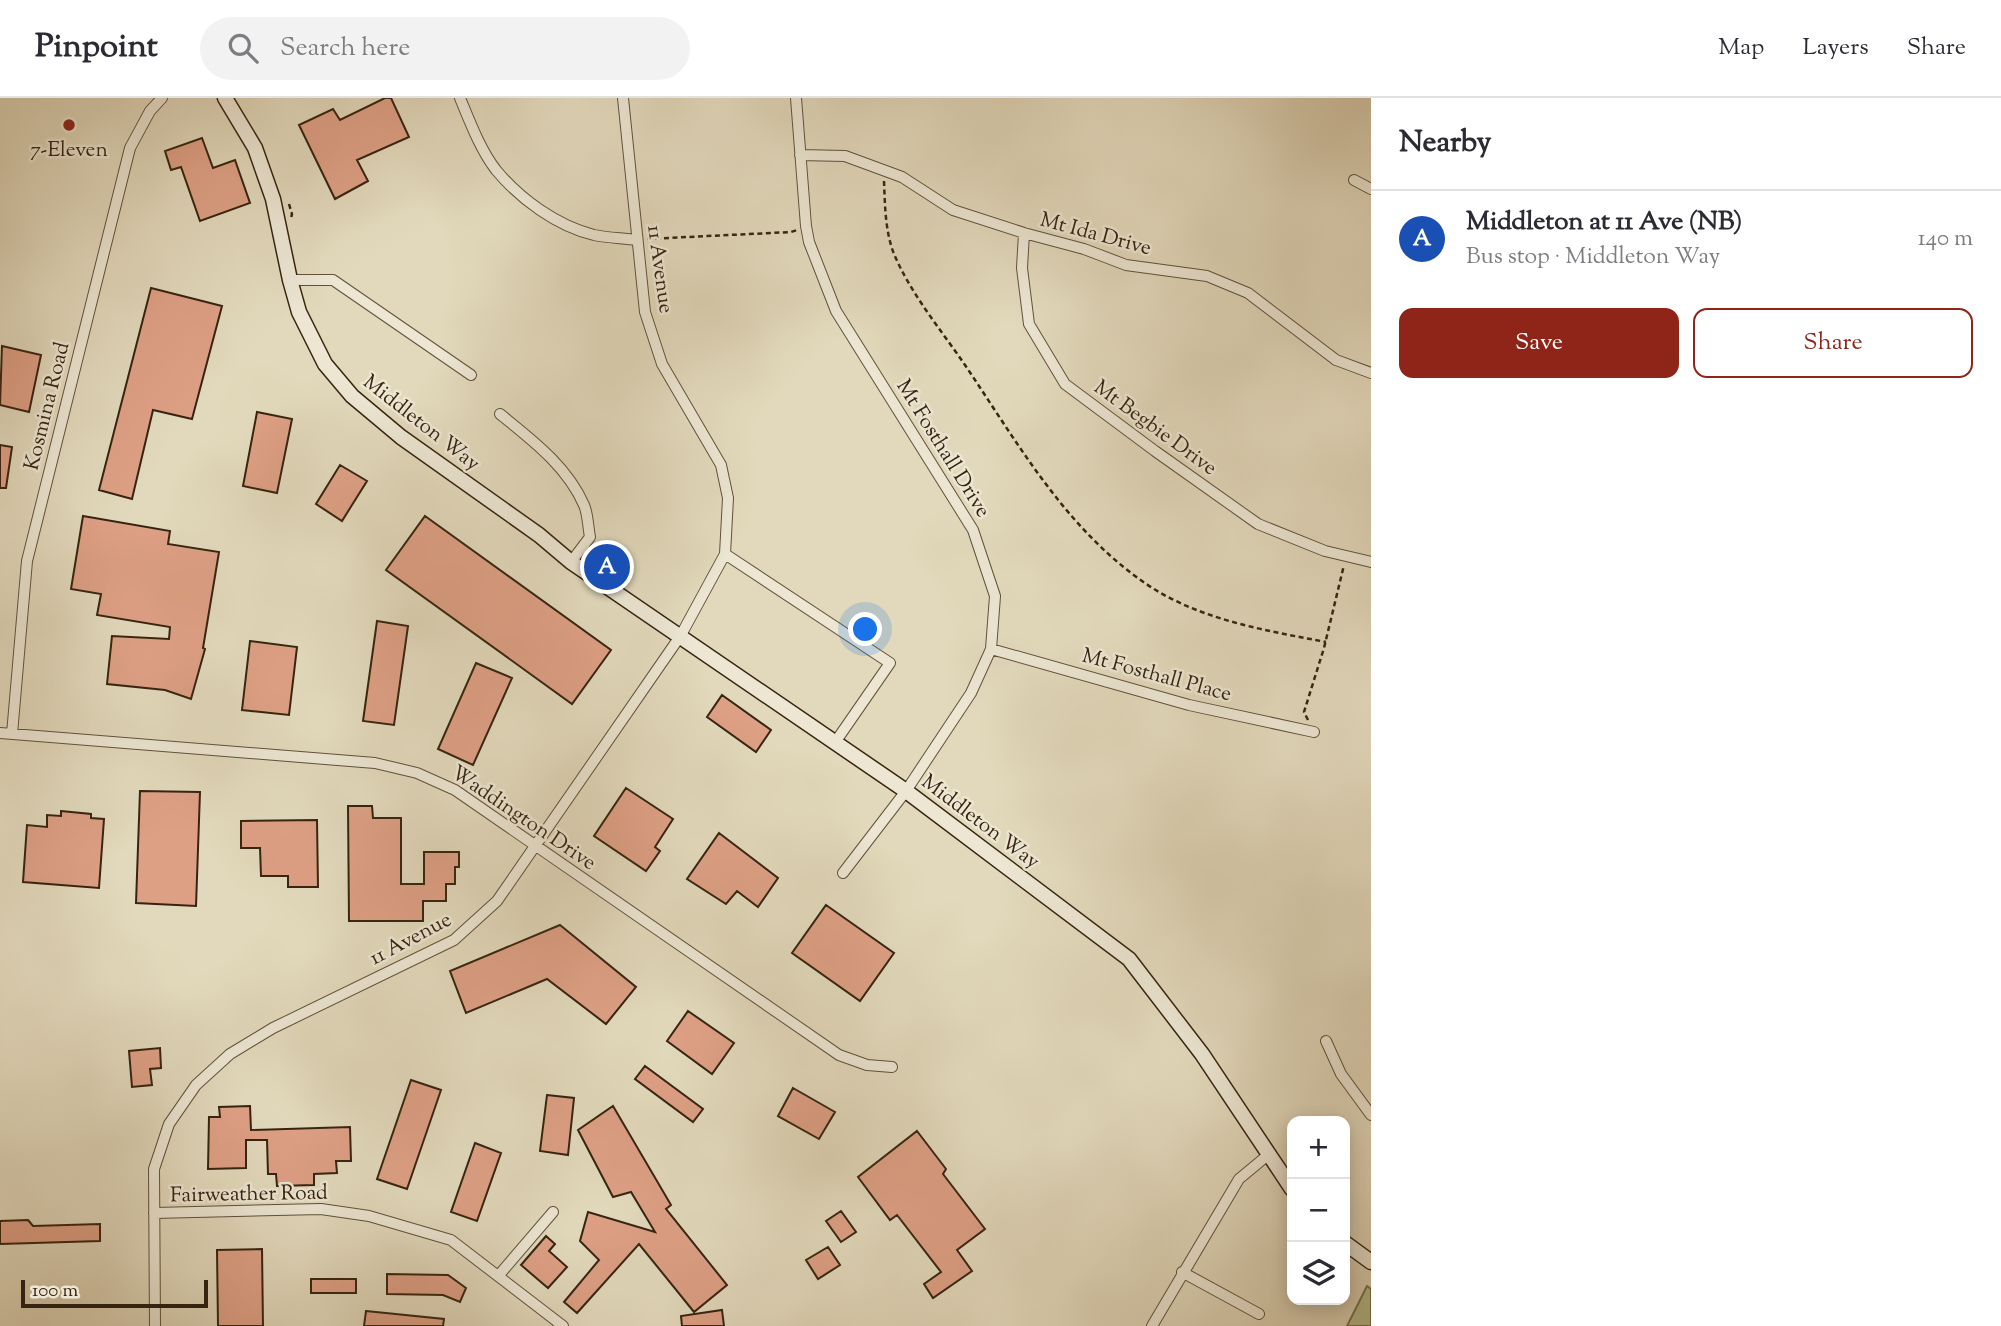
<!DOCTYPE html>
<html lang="en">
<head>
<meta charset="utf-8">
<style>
  :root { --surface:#fff; --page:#f2f2f3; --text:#2b2b33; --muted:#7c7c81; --line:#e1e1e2; --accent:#8f2418 }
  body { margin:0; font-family:"Sorts Mill Goudy",serif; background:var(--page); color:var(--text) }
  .controls { position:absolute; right:21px; bottom:21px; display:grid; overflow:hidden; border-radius:14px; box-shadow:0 4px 18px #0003 }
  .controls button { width:63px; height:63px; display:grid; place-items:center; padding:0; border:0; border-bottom:2px solid var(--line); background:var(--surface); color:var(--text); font:35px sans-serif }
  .scale { position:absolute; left:21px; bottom:18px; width:187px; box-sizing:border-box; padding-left:7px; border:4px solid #362410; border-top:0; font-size:19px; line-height:24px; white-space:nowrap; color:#362410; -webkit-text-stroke:5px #ece6d3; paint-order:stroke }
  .you { position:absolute; left:866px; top:532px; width:24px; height:24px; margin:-18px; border:5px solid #fff; border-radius:50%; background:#1a73e8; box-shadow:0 0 0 10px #1a73e833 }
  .badge { display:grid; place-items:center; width:46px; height:46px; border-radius:50%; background:var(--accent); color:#fff; font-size:23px; font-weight:700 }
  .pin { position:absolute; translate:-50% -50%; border:4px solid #fff; box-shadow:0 2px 7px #0006 }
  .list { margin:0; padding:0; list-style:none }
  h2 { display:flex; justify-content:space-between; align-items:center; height:91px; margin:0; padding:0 28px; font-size:30px }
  h2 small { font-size:23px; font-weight:400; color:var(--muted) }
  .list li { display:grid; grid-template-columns:46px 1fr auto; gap:21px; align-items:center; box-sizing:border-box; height:98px; padding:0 28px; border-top:2px solid var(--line) }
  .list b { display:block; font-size:26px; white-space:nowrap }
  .list p { margin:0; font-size:23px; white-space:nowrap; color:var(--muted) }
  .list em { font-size:23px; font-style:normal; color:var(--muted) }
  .actions { display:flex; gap:14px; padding:21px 28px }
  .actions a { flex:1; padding:16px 0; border:2px solid var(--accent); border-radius:14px; text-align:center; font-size:24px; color:var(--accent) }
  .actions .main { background:var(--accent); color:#fff }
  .icon { flex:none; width:38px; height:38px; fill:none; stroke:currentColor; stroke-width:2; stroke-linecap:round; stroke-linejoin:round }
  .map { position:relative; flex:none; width:1371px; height:1228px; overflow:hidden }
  header { display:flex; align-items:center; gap:42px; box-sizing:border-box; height:98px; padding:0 35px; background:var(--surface); border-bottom:2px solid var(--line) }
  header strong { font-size:33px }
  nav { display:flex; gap:38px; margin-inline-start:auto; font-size:24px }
  .search { width:490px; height:63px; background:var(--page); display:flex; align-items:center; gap:18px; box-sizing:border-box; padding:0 24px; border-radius:38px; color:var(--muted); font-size:26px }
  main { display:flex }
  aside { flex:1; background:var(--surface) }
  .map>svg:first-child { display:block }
</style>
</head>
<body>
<header>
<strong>Pinpoint</strong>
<div class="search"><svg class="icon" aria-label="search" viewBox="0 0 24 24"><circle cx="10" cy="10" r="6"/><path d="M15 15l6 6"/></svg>Search here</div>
<nav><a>Map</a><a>Layers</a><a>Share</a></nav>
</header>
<main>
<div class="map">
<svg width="1371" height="1228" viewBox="0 0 1371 1228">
  <rect width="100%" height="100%" fill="#e2d9bc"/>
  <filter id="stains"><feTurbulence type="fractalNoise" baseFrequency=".00286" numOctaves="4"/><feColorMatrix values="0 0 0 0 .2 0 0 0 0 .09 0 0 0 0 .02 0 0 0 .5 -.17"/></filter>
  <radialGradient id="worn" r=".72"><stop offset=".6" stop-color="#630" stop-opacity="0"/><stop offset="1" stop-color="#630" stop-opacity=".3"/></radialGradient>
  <path fill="#b5bf8f" stroke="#767250" stroke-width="2" d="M 1367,1188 L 1371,1191 L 1371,1228 L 1347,1228 Z"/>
  <path fill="#dea085" stroke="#362410" stroke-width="2" d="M 385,0 L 391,0 L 409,39 L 357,62 L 368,83 L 335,101 L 299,27 L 333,11 L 340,22 Z
    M 202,40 L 213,70 L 235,62 L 250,105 L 200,123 L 181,69 L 171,72 L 165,53 Z
    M 151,190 L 222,208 L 192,321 L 153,312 L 132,401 L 99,392 Z
    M 2,248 L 41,257 L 29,314 L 0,307 Z
    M 257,314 L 292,321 L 277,395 L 243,388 Z
    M 0,347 L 12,349 L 6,390 L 0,390 Z
    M 340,367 L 367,383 L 342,423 L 316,406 Z
    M 83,418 L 170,433 L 168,446 L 219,454 L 203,550 L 205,551 L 191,601 L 165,592 L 107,586 L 112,538 L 169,541 L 170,529 L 97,517 L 101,496 L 71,491 Z
    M 425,418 L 611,552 L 572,606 L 386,472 Z
    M 377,523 L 408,528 L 394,627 L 363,623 Z
    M 250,543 L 297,549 L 289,617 L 242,612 Z
    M 476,565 L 512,580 L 473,667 L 438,651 Z
    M 722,597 L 771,632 L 756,654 L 707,619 Z
    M 626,690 L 673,721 L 655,749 L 660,753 L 646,773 L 594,738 Z
    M 140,693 L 200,694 L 196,808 L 136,805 Z
    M 348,708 L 372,708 L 373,720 L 401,720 L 401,786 L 424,786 L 424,754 L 459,754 L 459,769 L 455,769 L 455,786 L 446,786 L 446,803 L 423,803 L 423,823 L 349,823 Z
    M 61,713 L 91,716 L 91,720 L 104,721 L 99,790 L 23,784 L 27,727 L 47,729 L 47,717 L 61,718 Z
    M 317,722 L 318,789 L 288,789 L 288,778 L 261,778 L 260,750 L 241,750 L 241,723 Z
    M 719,735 L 778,780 L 758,809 L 737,793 L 726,806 L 687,781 Z
    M 826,807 L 894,855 L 860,903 L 792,855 Z
    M 560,827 L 636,889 L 606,926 L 547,881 L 466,915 L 450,873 Z
    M 688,913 L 734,945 L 712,976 L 667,943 Z
    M 160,950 L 161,970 L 150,971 L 152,987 L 132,989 L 129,953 Z
    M 645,968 L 703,1011 L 693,1024 L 635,981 Z
    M 411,982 L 441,992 L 407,1091 L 377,1081 Z
    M 793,990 L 835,1014 L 819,1041 L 778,1018 Z
    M 547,997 L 574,1000 L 568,1057 L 540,1053 Z
    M 250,1008 L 251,1032 L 350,1029 L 351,1063 L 336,1063 L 337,1075 L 314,1076 L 314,1087 L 277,1088 L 276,1076 L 268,1076 L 267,1042 L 246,1042 L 246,1070 L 208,1071 L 209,1019 L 220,1019 L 219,1009 Z
    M 613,1008 L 671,1107 L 666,1111 L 727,1187 L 694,1214 L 639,1146 L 577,1215 L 564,1204 L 599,1162 L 580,1143 L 588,1114 L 655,1134 L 631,1094 L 613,1099 L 578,1032 Z
    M 917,1033 L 946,1071 L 943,1076 L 985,1131 L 957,1152 L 972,1173 L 933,1200 L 924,1186 L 941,1174 L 897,1117 L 890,1122 L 858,1079 Z
    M 475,1045 L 501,1055 L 477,1123 L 451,1114 Z
    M 841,1113 L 856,1134 L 841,1144 L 826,1123 Z
    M 28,1122 L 33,1128 L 100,1126 L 100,1143 L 0,1146 L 0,1123 Z
    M 546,1138 L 555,1146 L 549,1153 L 567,1169 L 548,1190 L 521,1167 Z
    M 828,1149 L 840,1167 L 818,1181 L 806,1162 Z
    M 262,1151 L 263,1228 L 218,1228 L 217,1152 Z
    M 387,1176 L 448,1177 L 466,1190 L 460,1204 L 443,1197 L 387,1196 Z
    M 311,1181 L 356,1181 L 356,1195 L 311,1195 Z
    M 722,1212 L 724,1228 L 682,1228 L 681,1218 Z
    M 366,1213 L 444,1221 L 443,1228 L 364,1228 Z"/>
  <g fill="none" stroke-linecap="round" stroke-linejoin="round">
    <defs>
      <path id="street" d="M 460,0 C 470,24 480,51 496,72 C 520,101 557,128 594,137 C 608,140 623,140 637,142
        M 796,0 L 806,128 L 809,144 L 836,213 L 973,432 L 995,498 L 991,551 L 971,595 L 906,693 L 843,775
        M 800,57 L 845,58 L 902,79 L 953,112 L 1024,135 L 1084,151 L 1126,167 L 1207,178 L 1248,195 L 1336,262 L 1371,275
        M 1354,82 L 1371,91
        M 1024,135 L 1022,170 L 1029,226 L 1065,286 L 1155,353 L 1258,426 L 1325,453 L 1371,464
        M 290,182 L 333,182 L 471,277
        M 500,316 C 532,342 567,368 584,407 C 588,416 588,429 590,439 L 571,464
        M 725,456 L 890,565 L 836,643
        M 991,551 L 1189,607 L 1314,634
        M 0,635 L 375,665 L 417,675 L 455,692 L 839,957 L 867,967 L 892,969
        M 12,636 L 27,463 L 130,50 L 150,13 L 162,0
        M 1326,943 L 1341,976 L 1371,1017
        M 154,1115 L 321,1111 L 369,1118 L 451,1142 L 563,1228
        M 1182,1174 L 1259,1216
        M 499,1177 L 553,1114
        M 155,1228 L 154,1071 L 169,1026 L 196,987 L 230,956 L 273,930 L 454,842 L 497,803 L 681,537 L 725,456 L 728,400 L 721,367 L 662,266 L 645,214 L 623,0
        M 1152,1228 L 1239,1081 L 1268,1057"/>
      <path id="secondary" d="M 225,0 L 255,50 L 273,101 L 290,182 L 299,214 L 325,266 L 352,298 L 401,339 L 539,437 L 571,464 L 906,693 L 1129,861 L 1202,956 L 1292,1091
        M 1345,1145 L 1371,1164"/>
    </defs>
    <use href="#street" stroke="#61513b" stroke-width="12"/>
    <use href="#secondary" stroke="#362410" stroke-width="17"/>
    <path stroke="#362410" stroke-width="2.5" stroke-dasharray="5 3.5" stroke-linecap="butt" d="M 884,83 C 885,107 885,133 894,156 C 911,196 941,232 965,267 C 1017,344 1064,428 1142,483 C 1195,521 1263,532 1326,544
      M 289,106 L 292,116 L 291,120
      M 647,141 L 791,134 L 797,132
      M 1308,622 L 1304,614 L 1324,550 L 1344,467"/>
    <use href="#street" stroke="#ece6d3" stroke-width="10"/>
    <use href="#secondary" stroke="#ece6d3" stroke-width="14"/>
  </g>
  <circle fill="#8f2418" stroke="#ece6d3" stroke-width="2.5" cx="69" cy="27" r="7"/>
  <g text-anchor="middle" stroke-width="5" stroke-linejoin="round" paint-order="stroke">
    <g font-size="21" fill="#362410" stroke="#ece6d3">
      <text x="69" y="58">7-Eleven</text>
    </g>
    <g font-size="21" fill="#362410" stroke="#ece6d3">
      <text transform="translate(1096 135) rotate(15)" y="7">Mt Ida Drive</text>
      <text transform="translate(661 171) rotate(82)" y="7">11 Avenue</text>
      <text transform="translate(46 308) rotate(-76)" y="7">Kosmina Road</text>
      <text transform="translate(422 324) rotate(38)" y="7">Middleton Way</text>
      <text transform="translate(1156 329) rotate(36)" y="7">Mt Begbie Drive</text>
      <text transform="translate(944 350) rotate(58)" y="7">Mt Fosthall Drive</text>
      <text transform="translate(1157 576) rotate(15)" y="7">Mt Fosthall Place</text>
      <text transform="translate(524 719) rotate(34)" y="7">Waddington Drive</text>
      <text transform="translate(981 723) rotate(37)" y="7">Middleton Way</text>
      <text transform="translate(410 840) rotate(-28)" y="7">11 Avenue</text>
      <text transform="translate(249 1095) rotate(-1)" y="7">Fairweather Road</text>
    </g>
  </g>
  <rect width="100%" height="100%" filter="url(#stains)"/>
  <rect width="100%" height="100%" fill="url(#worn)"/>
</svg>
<div class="controls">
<button>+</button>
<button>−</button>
<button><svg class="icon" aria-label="layers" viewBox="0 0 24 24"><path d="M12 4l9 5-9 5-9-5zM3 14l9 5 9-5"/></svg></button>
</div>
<div class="scale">100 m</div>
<div class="you"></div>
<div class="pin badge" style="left:607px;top:469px;background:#1a4fb4">A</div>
</div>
<aside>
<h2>Nearby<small></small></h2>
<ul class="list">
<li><span class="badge" style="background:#1a4fb4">A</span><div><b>Middleton at 11 Ave (NB)</b><p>Bus stop · Middleton Way</p></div><em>140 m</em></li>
</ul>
<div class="actions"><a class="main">Save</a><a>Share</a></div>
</aside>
</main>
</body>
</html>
